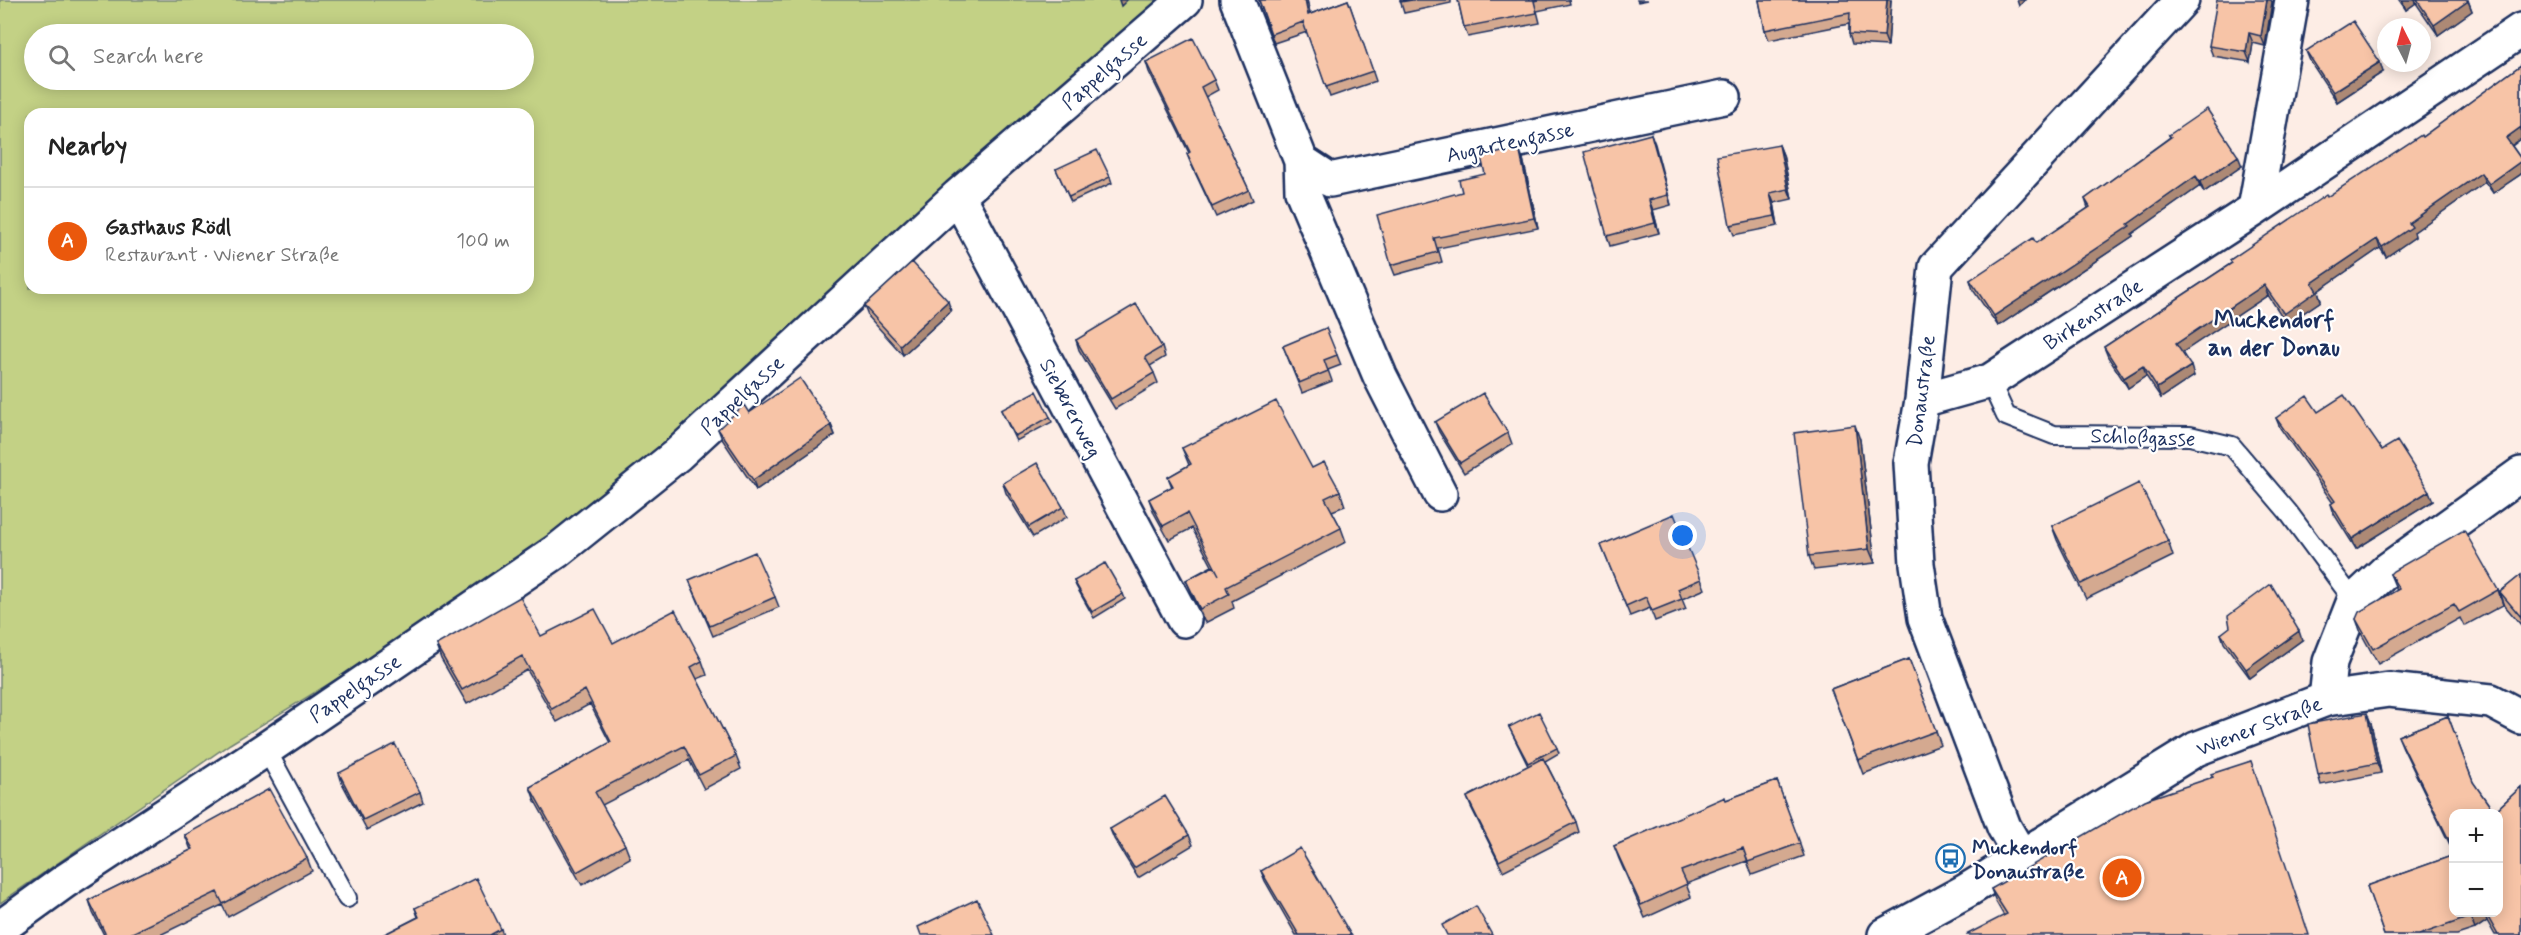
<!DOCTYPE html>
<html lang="en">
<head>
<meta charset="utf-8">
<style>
  :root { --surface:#fff; --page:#f6f6f6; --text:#222; --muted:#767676; --line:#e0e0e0; --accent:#ea580c }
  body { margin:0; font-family:Mynerve,sans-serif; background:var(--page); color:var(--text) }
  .controls { position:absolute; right:18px; bottom:18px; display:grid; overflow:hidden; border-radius:12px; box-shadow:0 3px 15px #0003 }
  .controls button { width:54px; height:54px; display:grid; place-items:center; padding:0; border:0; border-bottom:2px solid var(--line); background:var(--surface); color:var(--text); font:30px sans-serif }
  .compass { position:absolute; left:2377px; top:18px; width:54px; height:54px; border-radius:50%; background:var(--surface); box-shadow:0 3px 15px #0003; rotate:354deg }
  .you { position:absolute; left:1683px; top:536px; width:21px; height:21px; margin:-15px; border:4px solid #fff; border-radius:50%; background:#1a73e8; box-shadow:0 0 0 9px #1a73e833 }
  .badge { display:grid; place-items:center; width:39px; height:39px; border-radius:50%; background:var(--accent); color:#fff; font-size:20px; font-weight:700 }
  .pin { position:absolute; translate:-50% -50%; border:3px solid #fff; box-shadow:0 2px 6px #0006 }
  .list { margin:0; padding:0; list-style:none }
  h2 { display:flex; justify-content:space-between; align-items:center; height:78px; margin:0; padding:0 24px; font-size:26px }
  h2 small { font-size:20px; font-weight:400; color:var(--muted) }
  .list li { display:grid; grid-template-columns:39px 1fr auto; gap:18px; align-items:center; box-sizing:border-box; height:108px; padding:0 24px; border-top:2px solid var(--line) }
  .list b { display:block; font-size:22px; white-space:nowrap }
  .list p { margin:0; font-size:20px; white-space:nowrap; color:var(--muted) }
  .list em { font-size:20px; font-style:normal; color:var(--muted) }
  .icon { flex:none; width:33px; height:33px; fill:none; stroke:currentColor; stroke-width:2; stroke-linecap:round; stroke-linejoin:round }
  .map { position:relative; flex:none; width:2521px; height:935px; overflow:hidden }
  .search { position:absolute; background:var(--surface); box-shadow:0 3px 15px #0003; left:24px; top:24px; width:510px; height:66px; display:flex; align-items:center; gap:15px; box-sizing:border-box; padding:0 21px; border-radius:33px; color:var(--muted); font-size:22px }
  .panel { position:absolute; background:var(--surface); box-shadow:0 3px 15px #0003; left:24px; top:108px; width:510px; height:186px; border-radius:18px }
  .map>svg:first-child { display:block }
</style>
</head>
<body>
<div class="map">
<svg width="2521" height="935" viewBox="0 0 2521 935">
  <rect width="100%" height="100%" fill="#fdede5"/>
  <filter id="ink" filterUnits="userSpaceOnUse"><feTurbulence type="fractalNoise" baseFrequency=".0167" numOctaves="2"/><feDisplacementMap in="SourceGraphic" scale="12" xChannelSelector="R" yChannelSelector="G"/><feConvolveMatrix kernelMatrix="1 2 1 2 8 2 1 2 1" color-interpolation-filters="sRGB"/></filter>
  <g filter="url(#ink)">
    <path fill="#c3d185" stroke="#6f8072" stroke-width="1.5" fill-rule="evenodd" d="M 0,0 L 1159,0 L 688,435 L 462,603 L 230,744 L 0,903 ZM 34,34 L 524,34 L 524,80 L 34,80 ZM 30,114 L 528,114 L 528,288 L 30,288 Z"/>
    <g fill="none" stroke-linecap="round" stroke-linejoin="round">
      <defs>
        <path id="lane" d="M 1990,381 L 2006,416 L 2054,435 L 2190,436 L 2232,446 L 2288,512 L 2354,601
          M 266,749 L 347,898"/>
        <path id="street" d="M 1237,0 L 1301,161 L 1330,180 L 1724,97
          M 1301,161 L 1302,191 L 1380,376 L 1440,494
          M 958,196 L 1184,620
          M 2255,209 L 2292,0
          M 1922,400 L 1990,381 L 2255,209 L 2521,30
          M 2326,699 L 2330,662 L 2354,601 L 2386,571 L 2521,474
          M 2022,858 L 2004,827 L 1925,618 L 1917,564 L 1911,463 L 1922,400 L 1936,267 L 2182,0
          M 0,928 L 65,881 L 266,749 L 557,551 L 677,455 L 958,196 L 1185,0"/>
        <path id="primary" d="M 1885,935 L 1966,891 L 2196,749 L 2326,699 L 2389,690 L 2491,701 L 2521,717"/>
      </defs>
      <use href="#lane" stroke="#1b2f5e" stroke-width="22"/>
      <use href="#street" stroke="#1b2f5e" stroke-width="38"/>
      <use href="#primary" stroke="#1b2f5e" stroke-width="38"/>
      <use href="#lane" stroke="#fff" stroke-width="18"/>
      <use href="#street" stroke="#fff" stroke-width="33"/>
      <use href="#primary" stroke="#fff" stroke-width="33"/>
    </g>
    <path fill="#d4a990" stroke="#1b2f5e" stroke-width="1.5" d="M 1259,0 L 1307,0 L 1310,14 L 1348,0 L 1376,81 L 1330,97 L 1307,32 L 1274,43 Z
      M 1400,0 L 1451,0 L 1451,3 L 1404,13 Z
      M 1458,0 L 1569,0 L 1570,4 L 1537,11 L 1540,23 L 1468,37 L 1464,27 Z
      M 1637,0 L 1648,0 L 1638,2 Z
      M 1759,0 L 1891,0 L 1888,46 L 1852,44 L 1849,34 L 1849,24 L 1769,40 L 1765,30 Z
      M 2399,0 L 2468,0 L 2472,11 L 2438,35 L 2416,3 L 2406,10 Z
      M 2272,2 L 2265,46 L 2253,43 L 2250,62 L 2213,56 L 2209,46 Z
      M 2306,51 L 2383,72 L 2337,102 L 2310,61 Z
      M 1146,62 L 1214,80 L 1218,90 L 1205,97 L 1249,190 L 1253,200 L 1216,217 L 1191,164 L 1187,154 L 1189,153 L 1149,72 Z
      M 2521,65 L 2521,139 L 2512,146 L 2521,159 L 2521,174 L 2493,193 L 2485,182 L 2414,232 L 2415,237 L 2386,257 L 2380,248 L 2318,291 L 2321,301 L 2287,324 L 2268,295 L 2182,352 L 2194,376 L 2161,398 L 2146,376 L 2128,388 L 2108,357 L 2104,347 L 2232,263 L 2230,260 L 2422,137 Z
      M 1651,134 L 1671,205 L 1653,210 L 1659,233 L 1610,246 L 1607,236 Z
      M 2169,135 L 2242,166 L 2204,192 L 2200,186 L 2132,234 L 2133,236 L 1998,326 L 1973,290 L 1970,280 L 2036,243 L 2088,208 L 2085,199 L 2170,137 Z
      M 1779,145 L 1783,155 L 1792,199 L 1774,203 L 1778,226 L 1734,235 L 1730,225 Z
      M 1523,159 L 1538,228 L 1438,248 L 1442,262 L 1395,275 L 1391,265 L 1485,174 Z
      M 1056,169 L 1110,177 L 1112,183 L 1071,202 Z
      M 864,306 L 951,311 L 903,355 L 868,316 Z
      M 1076,340 L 1162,347 L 1165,357 L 1150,366 L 1154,373 L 1158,383 L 1115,409 L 1079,350 Z
      M 1283,346 L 1337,355 L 1341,365 L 1328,370 L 1332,381 L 1302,393 Z
      M 1001,410 L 1050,417 L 1052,422 L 1016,441 Z
      M 2318,412 L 2382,450 L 2433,501 L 2356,549 L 2334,514 L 2331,504 L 2333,503 L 2280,428 L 2276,418 Z
      M 749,413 L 831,425 L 835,435 L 756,490 L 722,439 L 718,429 Z
      M 1435,422 L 1508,433 L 1512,444 L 1464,473 L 1439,432 Z
      M 1860,440 L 1875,563 L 1814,570 L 1809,556 Z
      M 1182,448 L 1312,468 L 1340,491 L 1345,506 L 1332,511 L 1341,528 L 1346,542 L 1232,601 L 1234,608 L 1205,623 L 1192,594 L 1186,580 L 1212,566 L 1192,528 L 1169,540 L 1154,513 L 1149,499 L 1172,487 L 1168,477 L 1189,465 Z
      M 1003,483 L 1063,507 L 1067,517 L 1033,537 L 1006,493 Z
      M 2052,526 L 2168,541 L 2173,556 L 2086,599 L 2057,540 Z
      M 1601,545 L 1701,579 L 1705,589 L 1682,599 L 1686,609 L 1655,621 L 1650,608 L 1630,616 Z
      M 2390,574 L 2498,590 L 2503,605 L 2464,626 L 2460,618 L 2378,664 L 2361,633 L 2356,619 L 2397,591 Z
      M 2521,575 L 2521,625 L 2505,606 L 2500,592 Z
      M 689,580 L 775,597 L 779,607 L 713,636 Z
      M 1074,581 L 1123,594 L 1125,599 L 1094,618 L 1076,586 Z
      M 2221,634 L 2302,640 L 2250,678 L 2224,643 Z
      M 541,636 L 613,643 L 702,661 L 707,675 L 697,679 L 736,756 L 741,769 L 704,789 L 689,760 L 602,805 L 625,845 L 630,858 L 582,885 L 535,801 L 530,787 L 610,743 L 590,704 L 557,722 L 527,670 L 467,704 L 441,659 L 436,645 Z
      M 1909,659 L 1941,745 L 1863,774 L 1831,689 Z
      M 2448,716 L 2473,782 L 2494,812 L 2521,787 L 2521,935 L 2495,935 L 2487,921 L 2475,929 L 2457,935 L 2384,935 L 2367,886 L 2454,855 L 2454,912 L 2499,912 L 2499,813 L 2454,813 L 2454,853 L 2403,748 L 2398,736 Z
      M 2371,723 L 2381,773 L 2321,785 L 2318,775 Z
      M 1509,727 L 1557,748 L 1559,753 L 1545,761 L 1576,822 L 1579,832 L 1503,871 L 1471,807 L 1467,797 L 1528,766 Z
      M 2251,761 L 2004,916 L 1996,902 L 1991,889 L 2213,777 Z
      M 339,773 L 420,792 L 423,802 L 367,830 L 342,783 Z
      M 1777,781 L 1804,856 L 1752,875 L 1747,861 L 1686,884 L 1691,897 L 1645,918 L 1619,859 L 1614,846 L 1726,800 Z
      M 1110,829 L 1189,835 L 1193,845 L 1138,878 L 1114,839 Z
      M 185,835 L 307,858 L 312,871 L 228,917 L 222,905 L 160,935 L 104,935 L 93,913 L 89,900 L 191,850 Z
      M 1261,871 L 1351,935 L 1296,935 L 1265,881 Z
      M 415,908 L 501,929 L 503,935 L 383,935 L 418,917 Z"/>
    <path fill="#ad8975" stroke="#1b2f5e" stroke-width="1.5" d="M 1119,0 L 1127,0 L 1121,6 Z
      M 1305,0 L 1307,0 L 1312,24 L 1308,15 Z
      M 1887,0 L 1891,0 L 1888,46 L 1884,36 Z
      M 2017,0 L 2025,0 L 2019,6 Z
      M 2267,0 L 2271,0 L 2272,2 L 2265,46 L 2261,36 Z
      M 2402,0 L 2415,0 L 2416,3 L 2406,10 Z
      M 2468,1 L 2472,11 L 2438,35 L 2434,25 Z
      M 2249,33 L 2253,43 L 2250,62 L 2246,52 Z
      M 2380,62 L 2383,72 L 2337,102 L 2333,92 Z
      M 2521,127 L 2521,139 L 2509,147 L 2506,138 Z
      M 1651,134 L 1655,144 L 1671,205 L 1668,195 Z
      M 1779,145 L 1783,155 L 1792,199 L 1788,189 Z
      M 1519,148 L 1523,159 L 1538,228 L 1534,218 Z
      M 2238,156 L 2242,166 L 2204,192 L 2200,182 Z
      M 2521,161 L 2521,174 L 2493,193 L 2489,184 Z
      M 2481,173 L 2485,182 L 2414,232 L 2415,237 L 2386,257 L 2382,247 L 2409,223 Z
      M 2196,176 L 2200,186 L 2132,234 L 2133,236 L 1998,326 L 1994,316 L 2128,224 Z
      M 1770,193 L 1774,203 L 1778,226 L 1775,216 Z
      M 1649,200 L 1653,210 L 1659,233 L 1655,223 Z
      M 2377,239 L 2380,248 L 2318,291 L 2321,301 L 2287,324 L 2284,314 L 2312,283 Z
      M 2264,285 L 2268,295 L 2180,354 L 2176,344 Z
      M 948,301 L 951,311 L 903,355 L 900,345 Z
      M 2143,366 L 2146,376 L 2128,388 L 2124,378 Z
      M 2191,366 L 2194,376 L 2161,398 L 2157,388 Z
      M 831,425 L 835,435 L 756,490 L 753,480 Z
      M 1855,425 L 1860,440 L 1875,563 L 1869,549 Z
      M 2429,491 L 2433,501 L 2356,549 L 2352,539 Z
      M 2299,631 L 2302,640 L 2250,678 L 2246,669 Z
      M 2367,713 L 2371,723 L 2381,773 L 2377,763 Z
      M 2477,912 L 2484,912 L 2487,921 L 2475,929 L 2470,917 Z"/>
    <path fill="#f7c4a7" stroke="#1b2f5e" stroke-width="1.5" d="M 1259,0 L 1305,0 L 1308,15 L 1348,0 L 1373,71 L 1326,87 L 1303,22 L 1271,34 Z
      M 1400,0 L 1412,0 L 1401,2 Z
      M 1458,0 L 1538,0 L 1534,1 L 1537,13 L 1464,27 Z
      M 1759,0 L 1887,0 L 1884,36 L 1849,34 L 1850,13 L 1765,30 Z
      M 2217,0 L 2267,0 L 2261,36 L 2249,33 L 2246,52 L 2209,46 Z
      M 2417,0 L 2468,0 L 2468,1 L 2434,25 Z
      M 2353,21 L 2380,62 L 2333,92 L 2306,51 Z
      M 1193,38 L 1214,80 L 1201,87 L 1249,190 L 1212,207 L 1187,154 L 1190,152 L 1146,62 Z
      M 2521,65 L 2521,127 L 2506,138 L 2521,159 L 2521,161 L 2489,184 L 2481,173 L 2409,223 L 2412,227 L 2382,247 L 2377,239 L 2312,283 L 2317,291 L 2284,314 L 2264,285 L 2176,344 L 2191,366 L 2157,388 L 2143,366 L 2124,378 L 2104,347 L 2232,263 L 2230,260 L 2326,195 L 2327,197 L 2421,135 L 2422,137 Z
      M 2207,109 L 2238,156 L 2200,182 L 2196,176 L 2128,224 L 2130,226 L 1994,316 L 1970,280 L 2033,238 L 2036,243 L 2090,207 L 2085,199 L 2171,137 L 2169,135 Z
      M 1651,134 L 1668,195 L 1649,200 L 1655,223 L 1607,236 L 1584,152 Z
      M 1779,145 L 1788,189 L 1770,193 L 1775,216 L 1730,225 L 1717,156 Z
      M 1519,148 L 1534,218 L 1434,238 L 1438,252 L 1391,265 L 1377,215 L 1462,192 L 1459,180 L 1485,174 L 1481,157 Z
      M 1097,150 L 1110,177 L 1069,197 L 1056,169 Z
      M 912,262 L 948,301 L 900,345 L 864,306 Z
      M 1136,304 L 1162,347 L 1145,357 L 1154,373 L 1111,399 L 1076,340 Z
      M 1326,328 L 1337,355 L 1324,360 L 1328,371 L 1299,383 L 1283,346 Z
      M 800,378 L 831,425 L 753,480 L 718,429 L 744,405 L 749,413 Z
      M 1037,391 L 1050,417 L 1015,436 L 1001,410 Z
      M 1483,393 L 1508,433 L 1460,463 L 1435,422 Z
      M 2344,395 L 2382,450 L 2397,441 L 2429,491 L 2352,539 L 2331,504 L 2335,501 L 2276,418 L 2307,396 L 2318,412 Z
      M 1276,401 L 1312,468 L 1324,462 L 1340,491 L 1325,498 L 1341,528 L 1226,587 L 1229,594 L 1200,609 L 1186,580 L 1214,566 L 1219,575 L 1187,513 L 1163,526 L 1149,499 L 1173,486 L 1168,477 L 1191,464 L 1182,448 Z
      M 1855,425 L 1869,549 L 1809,556 L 1794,433 Z
      M 1037,463 L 1063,507 L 1029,527 L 1003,483 Z
      M 2139,483 L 2168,541 L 2081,584 L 2052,526 Z
      M 1674,514 L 1701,579 L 1678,589 L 1682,599 L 1652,611 L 1646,597 L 1626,606 L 1601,545 Z
      M 2464,530 L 2498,590 L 2459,612 L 2454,604 L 2373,649 L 2356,619 L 2359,612 L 2399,589 L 2390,574 L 2393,571 Z
      M 755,552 L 775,597 L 710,626 L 689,580 Z
      M 1105,563 L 1123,594 L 1092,612 L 1074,581 Z
      M 2521,575 L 2521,617 L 2500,592 Z
      M 2271,584 L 2299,631 L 2246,669 L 2221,634 L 2230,627 L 2228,616 Z
      M 520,597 L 541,636 L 595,609 L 613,643 L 675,610 L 702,661 L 691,667 L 736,756 L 699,775 L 684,746 L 595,792 L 625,845 L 577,872 L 530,787 L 611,742 L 585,690 L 552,709 L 522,656 L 462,690 L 436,645 Z
      M 1909,659 L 1936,731 L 1858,760 L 1831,689 Z
      M 1539,712 L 1557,748 L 1528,763 L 1509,727 Z
      M 2367,713 L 2377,763 L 2318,775 L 2308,724 Z
      M 2448,716 L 2473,782 L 2494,812 L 2521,787 L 2521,935 L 2498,935 L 2485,912 L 2499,912 L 2499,813 L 2454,813 L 2454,850 L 2398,736 Z
      M 395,744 L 420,792 L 363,820 L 339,773 Z
      M 1543,758 L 1576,822 L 1499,861 L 1467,797 Z
      M 2251,761 L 2309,935 L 1966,935 L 2007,914 L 1991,889 L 2145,800 L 2213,777 L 2211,774 Z
      M 1777,781 L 1800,843 L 1748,862 L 1743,848 L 1681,871 L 1687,884 L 1641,905 L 1614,846 L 1725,797 L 1726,800 Z
      M 269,789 L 307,858 L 223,904 L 217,892 L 128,935 L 106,935 L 89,900 L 193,849 L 185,835 Z
      M 1165,796 L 1189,835 L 1134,868 L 1110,829 Z
      M 1300,848 L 1351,935 L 1299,935 L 1261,871 Z
      M 2454,855 L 2454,912 L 2477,912 L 2470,917 L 2419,935 L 2384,935 L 2367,886 Z
      M 476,878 L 501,929 L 490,935 L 383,935 L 419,917 L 415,908 Z
      M 977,899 L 994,935 L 921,935 L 918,927 Z
      M 1476,906 L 1492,935 L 1447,935 L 1442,925 Z"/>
  </g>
  <defs>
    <symbol id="bus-ring" viewBox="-11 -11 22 22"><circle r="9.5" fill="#fff" stroke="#1f6fb2" stroke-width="1.5"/><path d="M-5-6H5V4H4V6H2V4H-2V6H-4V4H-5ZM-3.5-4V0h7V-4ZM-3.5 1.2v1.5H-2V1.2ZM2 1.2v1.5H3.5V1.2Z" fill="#1f6fb2"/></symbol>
  </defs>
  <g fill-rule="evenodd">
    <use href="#bus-ring" x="1934" y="842" width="33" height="33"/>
  </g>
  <g text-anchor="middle" stroke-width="4.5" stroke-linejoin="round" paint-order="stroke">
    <g font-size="21" fill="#1b2f5e" stroke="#fff">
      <text transform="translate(1104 71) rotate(-41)" y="7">Pappelgasse</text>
      <text transform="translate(1510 142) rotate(-12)" y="7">Augartengasse</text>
      <text transform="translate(2093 314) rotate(-33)" y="7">Birkenstraße</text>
      <text transform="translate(1921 391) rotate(-83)" y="7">Donaustraße</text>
      <text transform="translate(742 395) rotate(-43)" y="7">Pappelgasse</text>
      <text transform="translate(1071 408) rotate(62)" y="7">Siebererweg</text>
      <text transform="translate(2143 437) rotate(2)" y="7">Schloßgasse</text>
      <text transform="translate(355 688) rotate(-34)" y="7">Pappelgasse</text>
      <text transform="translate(2259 726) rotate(-21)" y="7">Wiener Straße</text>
    </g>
    <g font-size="21" font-weight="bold" fill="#1b2f5e" stroke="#fff" text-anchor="start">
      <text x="1972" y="854">Muckendorf<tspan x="1972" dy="24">Donaustraße</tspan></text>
    </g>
    <g font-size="24" font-weight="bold" fill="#1b2f5e" stroke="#fff">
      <text x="2274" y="327">Muckendorf<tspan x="2274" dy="28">an der Donau</tspan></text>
    </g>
  </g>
</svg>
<div class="controls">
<button>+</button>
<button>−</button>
</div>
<svg class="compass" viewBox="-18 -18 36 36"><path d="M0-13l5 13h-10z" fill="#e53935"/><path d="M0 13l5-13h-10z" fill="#767676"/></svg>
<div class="you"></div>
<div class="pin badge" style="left:2122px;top:878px">A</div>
<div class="search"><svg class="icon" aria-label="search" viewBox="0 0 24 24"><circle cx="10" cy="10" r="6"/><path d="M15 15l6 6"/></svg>Search here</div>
<section class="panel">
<h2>Nearby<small></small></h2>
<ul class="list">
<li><span class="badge">A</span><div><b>Gasthaus Rödl</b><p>Restaurant · Wiener Straße</p></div><em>100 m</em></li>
</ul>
</section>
</div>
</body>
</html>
